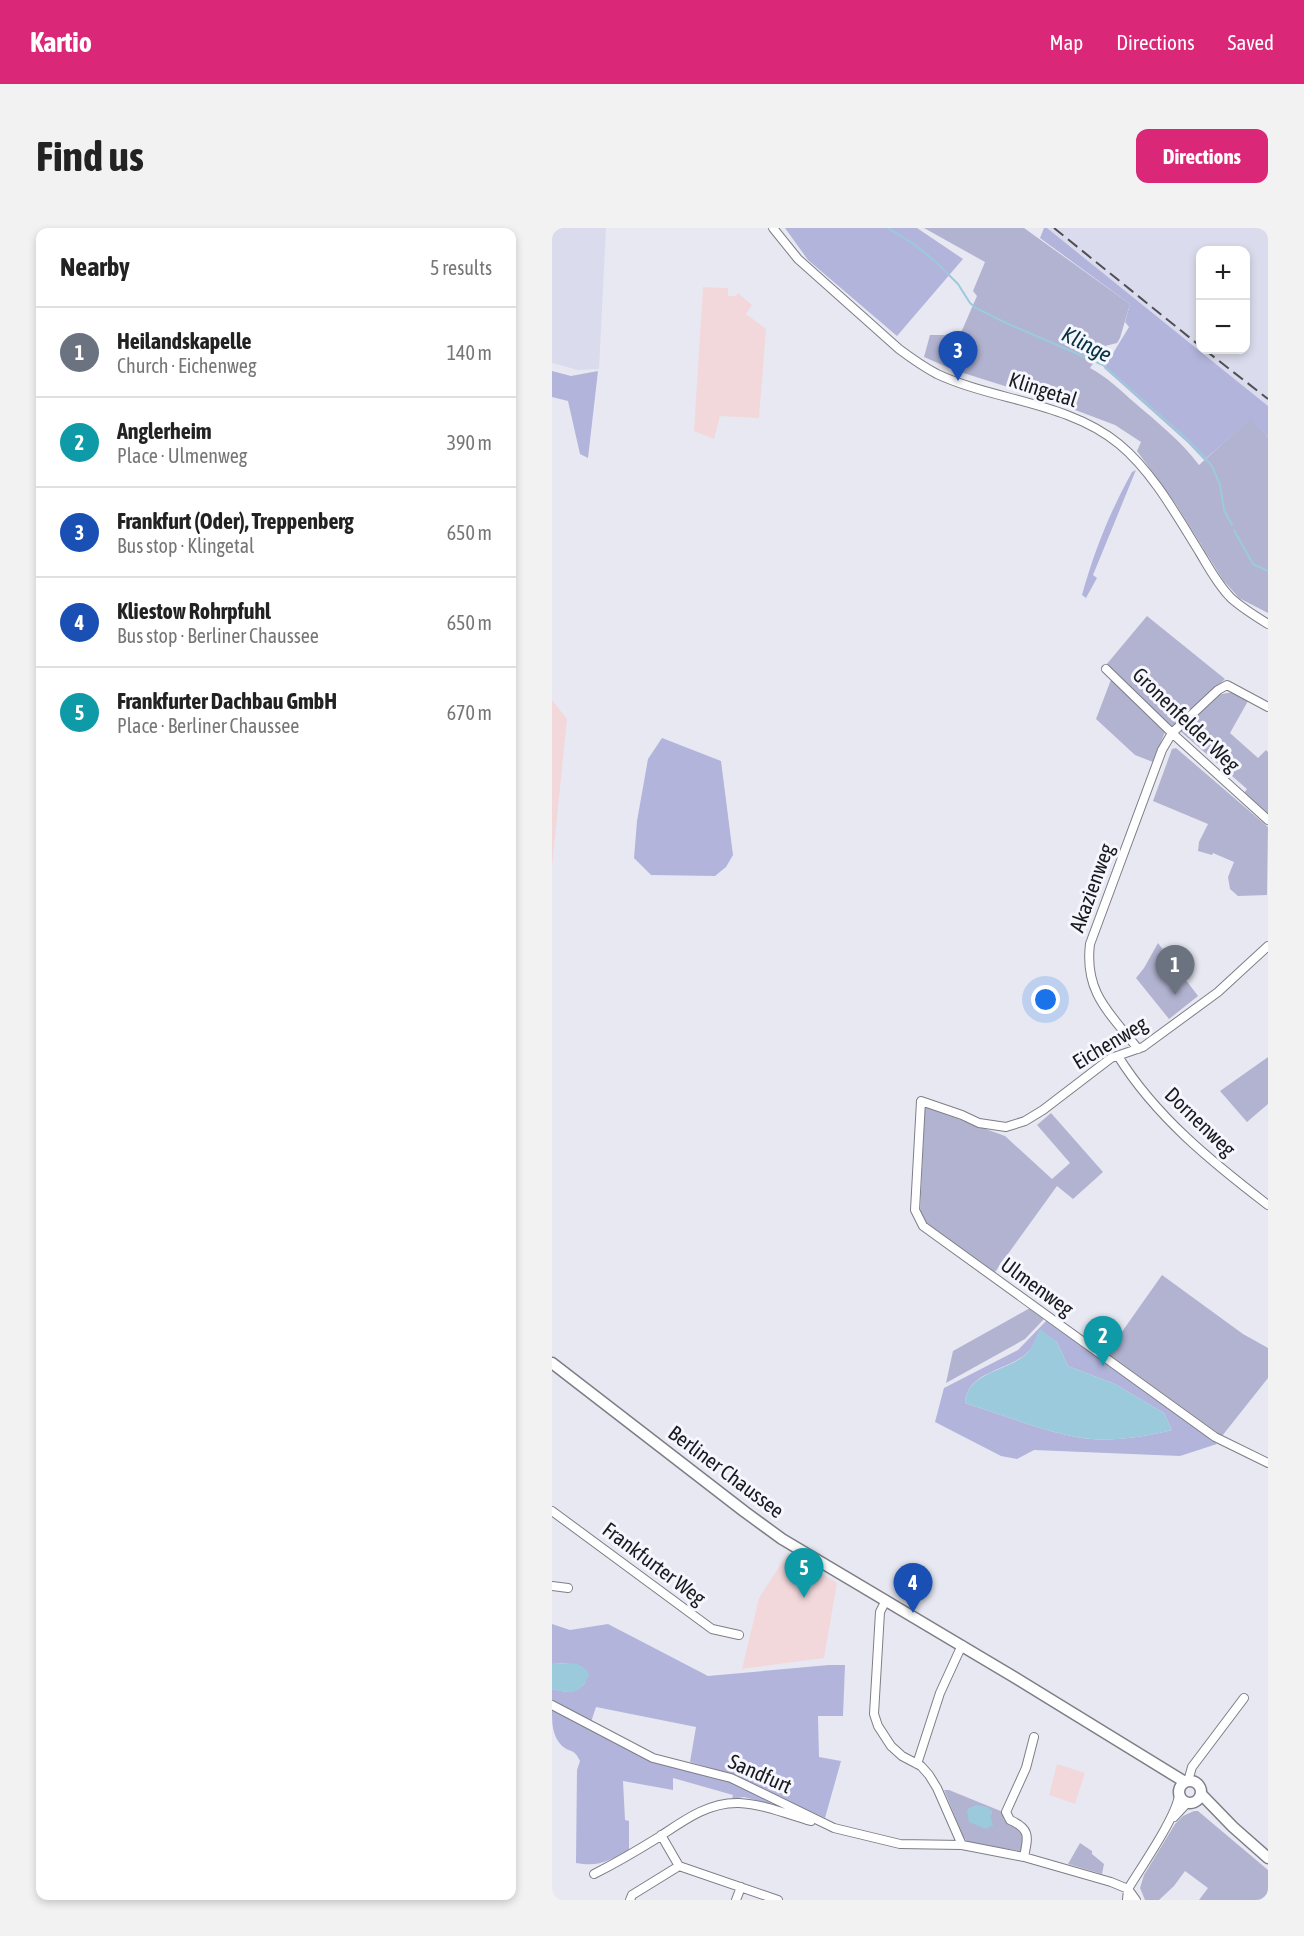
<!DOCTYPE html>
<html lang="en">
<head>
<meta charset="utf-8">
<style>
  :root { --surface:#fff; --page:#f2f2f2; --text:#222; --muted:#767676; --line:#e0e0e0; --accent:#db2777 }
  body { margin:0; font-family:"Asap Condensed",sans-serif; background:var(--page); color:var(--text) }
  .controls { position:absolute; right:18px; top:18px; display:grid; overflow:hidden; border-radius:12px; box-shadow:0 3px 9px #0003 }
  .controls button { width:54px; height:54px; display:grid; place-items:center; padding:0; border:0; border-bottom:2px solid var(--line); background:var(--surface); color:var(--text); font:30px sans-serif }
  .you { position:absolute; left:494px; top:772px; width:21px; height:21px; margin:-15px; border:4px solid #fff; border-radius:50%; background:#1a73e8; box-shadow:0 0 0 9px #1a73e833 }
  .badge { display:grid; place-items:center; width:39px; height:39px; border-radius:50%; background:var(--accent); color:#fff; font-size:20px; font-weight:700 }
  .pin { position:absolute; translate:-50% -50px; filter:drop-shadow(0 2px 3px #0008) }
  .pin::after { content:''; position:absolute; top:32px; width:21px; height:18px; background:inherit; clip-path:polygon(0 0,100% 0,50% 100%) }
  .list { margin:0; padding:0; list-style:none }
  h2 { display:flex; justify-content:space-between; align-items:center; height:78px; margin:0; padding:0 24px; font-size:26px }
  h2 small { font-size:20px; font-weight:400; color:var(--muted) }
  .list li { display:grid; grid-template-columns:39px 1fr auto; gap:18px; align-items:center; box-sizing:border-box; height:90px; padding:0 24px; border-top:2px solid var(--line) }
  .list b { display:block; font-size:22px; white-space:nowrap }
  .list p { margin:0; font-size:20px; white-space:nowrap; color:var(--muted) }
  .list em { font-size:20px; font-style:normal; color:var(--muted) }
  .map { position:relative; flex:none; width:716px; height:1672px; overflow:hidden; border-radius:12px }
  header { display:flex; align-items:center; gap:36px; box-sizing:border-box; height:84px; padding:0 30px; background:var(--accent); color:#fff }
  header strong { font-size:28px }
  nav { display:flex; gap:33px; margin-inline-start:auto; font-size:21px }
  .intro { display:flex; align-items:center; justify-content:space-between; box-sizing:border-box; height:144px; padding:0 36px }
  h1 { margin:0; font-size:42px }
  .button { padding:15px 27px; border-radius:12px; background:var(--accent); color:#fff; font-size:21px; font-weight:700 }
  main { display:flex; gap:36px; padding:0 36px }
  aside { flex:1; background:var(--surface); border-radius:12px; box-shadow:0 3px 9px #0003 }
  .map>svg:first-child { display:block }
</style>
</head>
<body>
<header>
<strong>Kartio</strong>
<nav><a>Map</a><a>Directions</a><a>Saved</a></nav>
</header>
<div class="intro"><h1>Find us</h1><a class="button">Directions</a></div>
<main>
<aside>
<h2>Nearby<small>5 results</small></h2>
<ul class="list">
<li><span class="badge" style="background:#6b7280">1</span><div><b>Heilandskapelle</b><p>Church · Eichenweg</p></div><em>140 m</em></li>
<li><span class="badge" style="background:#0f9aa8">2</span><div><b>Anglerheim</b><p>Place · Ulmenweg</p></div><em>390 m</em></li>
<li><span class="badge" style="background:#1a4fb4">3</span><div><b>Frankfurt (Oder), Treppenberg</b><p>Bus stop · Klingetal</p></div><em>650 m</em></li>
<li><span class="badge" style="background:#1a4fb4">4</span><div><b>Kliestow Rohrpfuhl</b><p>Bus stop · Berliner Chaussee</p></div><em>650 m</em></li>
<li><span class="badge" style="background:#0f9aa8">5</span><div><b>Frankfurter Dachbau GmbH</b><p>Place · Berliner Chaussee</p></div><em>670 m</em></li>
</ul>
</aside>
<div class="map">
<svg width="716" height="1672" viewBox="0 0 716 1672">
  <rect width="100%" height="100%" fill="#e8e8f2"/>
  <path fill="#f3d8db" d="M 151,59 L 176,60 L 176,68 L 183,68 L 186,65 L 200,77 L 194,86 L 214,101 L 207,190 L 168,188 L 162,211 L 142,203 Z
    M 0,472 L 15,491 L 0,639 Z
    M 236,1325 L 285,1355 L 272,1430 L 190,1441 L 207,1370 Z
    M 505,1536 L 533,1545 L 523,1576 L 497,1567 Z"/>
  <path fill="#dadbec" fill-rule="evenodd" d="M 0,0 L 54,0 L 47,141 L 26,142 L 0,135 Z
    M 495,0 L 716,0 L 716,178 L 524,25 ZM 648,22 L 694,22 L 694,122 L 648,122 Z"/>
  <path fill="#b2b3d1" d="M 372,0 L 472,0 L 578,76 L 568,110 L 565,115 L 553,118 L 538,140 C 555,149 568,162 583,175 C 605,194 629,213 647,237 L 699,190 L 716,209 L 716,385 L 687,370 L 671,352 L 625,278 L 585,223 L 589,214 L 563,197 L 494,171 L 402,142 L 372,129 L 378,107 L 408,107 L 425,68 L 421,63 L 433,34 Z
    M 595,388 L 673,451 L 621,500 L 554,437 Z
    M 560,449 L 613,504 L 601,534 L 583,527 L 544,491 Z
    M 681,464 L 696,473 L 678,505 L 706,530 L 714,522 L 716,524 L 716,586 L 692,565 L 695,561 L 628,503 L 664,467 Z
    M 624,520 L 716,599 L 715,667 L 686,668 L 678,661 L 676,649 L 682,634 L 661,625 L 660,627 L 646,623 L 647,614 L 656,596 L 601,573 L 620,521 Z
    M 606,715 L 646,768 L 617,791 L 584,750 L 592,740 Z
    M 716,829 L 716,876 L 695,894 L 668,863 Z
    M 373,879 L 453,908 L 500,951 L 518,935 L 485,897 L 499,885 L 551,944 L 521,971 L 505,958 L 443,1044 L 373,994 L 368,986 Z
    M 610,1047 L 691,1106 L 716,1120 L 716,1150 L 670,1208 L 555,1125 Z
    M 478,1080 L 492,1091 L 473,1111 L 394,1155 L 401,1123 Z
    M 392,1562 L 397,1562 L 451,1584 L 452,1592 L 467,1602 L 471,1607 L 469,1623 L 416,1615 L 411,1608 Z
    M 642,1583 L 646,1583 L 716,1642 L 716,1672 L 647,1672 L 656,1660 L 633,1643 L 622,1658 L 607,1672 L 593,1672 L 588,1660 L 592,1647 L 623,1596 L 631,1588 Z
    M 528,1615 L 540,1623 L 540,1626 L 552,1636 L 550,1646 L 516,1636 Z"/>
  <path fill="#b2b4db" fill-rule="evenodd" d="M 233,0 L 365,0 L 411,31 L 345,108 L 256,32 Z
    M 492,0 L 495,0 L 716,178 L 716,209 L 699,191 L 652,232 L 636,215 L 552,140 L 577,99 L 573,94 L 578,76 L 488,10 Z
    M 0,143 L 19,148 L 46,143 L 36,230 L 28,226 L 16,173 L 0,169 Z
    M 584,242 L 541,347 L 545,350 L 534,370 L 530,367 C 543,321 557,286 580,244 Z
    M 110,510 L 169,533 L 181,627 L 174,639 L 163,648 L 99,647 L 82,630 L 85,593 L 96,531 Z
    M 495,1092 L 665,1216 L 628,1228 L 482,1222 L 465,1231 L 449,1228 L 383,1194 L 392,1160 L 466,1122 ZM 488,1102 L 505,1114 L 516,1138 L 563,1156 L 612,1185 L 620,1202 C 587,1210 548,1216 515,1207 C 481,1199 447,1186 413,1175 C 415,1142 458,1143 477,1123 C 482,1118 485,1108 488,1102 Z
    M 0,1396 L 18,1402 L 56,1396 L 156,1448 L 277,1437 L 293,1437 L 291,1488 L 266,1488 L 267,1529 L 289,1533 L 273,1590 L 179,1546 L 138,1534 L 144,1499 L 44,1479 L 39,1494 L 0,1472 L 0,1461 C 14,1464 23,1467 33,1455 L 17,1435 L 0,1436 Z
    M 0,1481 L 100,1533 L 178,1553 L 223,1574 L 221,1577 L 192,1569 L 180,1571 L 181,1567 L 121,1550 L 121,1562 L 71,1553 L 73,1592 L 77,1593 L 77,1622 C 56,1633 48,1639 24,1635 L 25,1542 L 28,1533 C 21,1519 20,1526 10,1518 C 0,1508 0,1495 0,1481 Z"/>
  <path fill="#9bcadc" d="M 488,1101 L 505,1114 L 516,1138 L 563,1156 L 612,1185 L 620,1202 C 587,1210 549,1216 515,1207 C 481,1199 447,1186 413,1175 C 415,1142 459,1144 477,1123 C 482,1117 485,1108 488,1101 Z
    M 17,1435 C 26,1435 33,1438 37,1447 C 28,1467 20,1466 0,1461 L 0,1436 Z
    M 424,1577 L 435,1579 L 440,1583 L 440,1587 L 438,1587 L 441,1597 L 434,1601 L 417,1594 L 415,1584 L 417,1580 Z"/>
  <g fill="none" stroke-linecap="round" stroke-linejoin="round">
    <path stroke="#9bcadc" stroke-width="2" d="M 336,0 L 363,17 L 384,34 L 406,56 L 418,75 L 424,80 L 452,94 L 551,137 L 637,213 L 660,238 L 668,257 L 672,282 L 680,297
      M 682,302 L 701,336 L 716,343"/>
    <defs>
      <path id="minor" d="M 221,0 L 246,31 L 347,121 C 359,130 372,139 385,146 C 443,173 516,174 567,216 C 600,243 625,288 648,325 C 657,340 666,357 679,370 C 690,380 703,388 716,396
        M 554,441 L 620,505 L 716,592
        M 716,718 L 666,764 L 591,819 L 559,830 L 491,882 L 473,893 L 454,899 L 427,895 L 410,887 L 369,873 L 363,982 L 371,998 L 663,1209 L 716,1235
        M 586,821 C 558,785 532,765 538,716 L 610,522 L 620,505 L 666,462 L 675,457 L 716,479
        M 566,828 C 604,889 660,934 716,977
        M 0,1283 L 160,1401 L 187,1407
        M 0,1358 L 16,1360
        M 334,1372 L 328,1384 L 322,1486 L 326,1498 L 339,1518 L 350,1528 L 369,1538 L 377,1547 L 385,1560 L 410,1617
        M 0,1477 L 101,1530 L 179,1550 L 282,1600 L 348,1616 L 410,1617 L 472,1629 L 559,1654 L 576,1661 L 584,1672
        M 365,1536 L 388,1465 L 410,1417
        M 636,1553 L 640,1539 L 692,1470
        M 622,1589 L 636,1574
        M 109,1607 L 127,1638 L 226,1672
        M 472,1629 C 476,1609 479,1601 458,1592 L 454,1584 L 474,1540 L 482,1509
        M 42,1646 C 64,1635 86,1622 107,1609 C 131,1593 156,1574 187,1575 C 211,1576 235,1586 259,1593
        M 78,1672 L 80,1667 L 127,1638
        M 184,1672 L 189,1659
        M 575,1672 L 576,1661 C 588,1641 625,1588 627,1567"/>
      <path id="major" d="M 0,1135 L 193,1284 L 230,1311 L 462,1449 L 633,1554
        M627 1564a11 11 0 1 1 22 0a11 11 0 1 1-22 0Z
        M 649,1566 L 681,1599 L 716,1630"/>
    </defs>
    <use href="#minor" stroke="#7d7e86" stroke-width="10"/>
    <use href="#major" stroke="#7d7e86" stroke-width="13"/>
    <use href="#minor" stroke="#fff" stroke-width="8"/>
    <use href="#major" stroke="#fff" stroke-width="10"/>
    <path stroke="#4f4f55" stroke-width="2" stroke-dasharray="12 6" stroke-linecap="butt" d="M 502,0 L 648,118
      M 653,122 L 716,171"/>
  </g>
  <g text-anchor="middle" stroke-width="6" stroke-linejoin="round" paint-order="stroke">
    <g font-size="21" fill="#1a1a1e" stroke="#f5f6fe">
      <text transform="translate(491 162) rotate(18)" y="7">Klingetal</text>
      <text transform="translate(634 492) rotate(44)" y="7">Gronenfelder Weg</text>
      <text transform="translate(540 660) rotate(-70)" y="7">Akazienweg</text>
      <text transform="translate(558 815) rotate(-31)" y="7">Eichenweg</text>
      <text transform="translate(648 894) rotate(44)" y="7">Dornenweg</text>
      <text transform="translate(485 1059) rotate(36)" y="7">Ulmenweg</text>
      <text transform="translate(174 1244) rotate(37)" y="7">Berliner Chaussee</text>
      <text transform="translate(102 1336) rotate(37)" y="7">Frankfurter Weg</text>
      <text transform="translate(208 1546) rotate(24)" y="7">Sandfurt</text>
    </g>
    <g font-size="22" font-style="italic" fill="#05323f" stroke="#f5f6fe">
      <text transform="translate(535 116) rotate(27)" y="8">Klinge</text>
    </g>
  </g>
</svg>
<div class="controls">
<button>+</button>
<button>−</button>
</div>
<div class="you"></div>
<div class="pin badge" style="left:623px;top:767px;background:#6b7280">1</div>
<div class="pin badge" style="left:551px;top:1138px;background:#0f9aa8">2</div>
<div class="pin badge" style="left:406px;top:153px;background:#1a4fb4">3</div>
<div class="pin badge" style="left:361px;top:1385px;background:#1a4fb4">4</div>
<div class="pin badge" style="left:252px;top:1370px;background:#0f9aa8">5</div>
</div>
</main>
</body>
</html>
